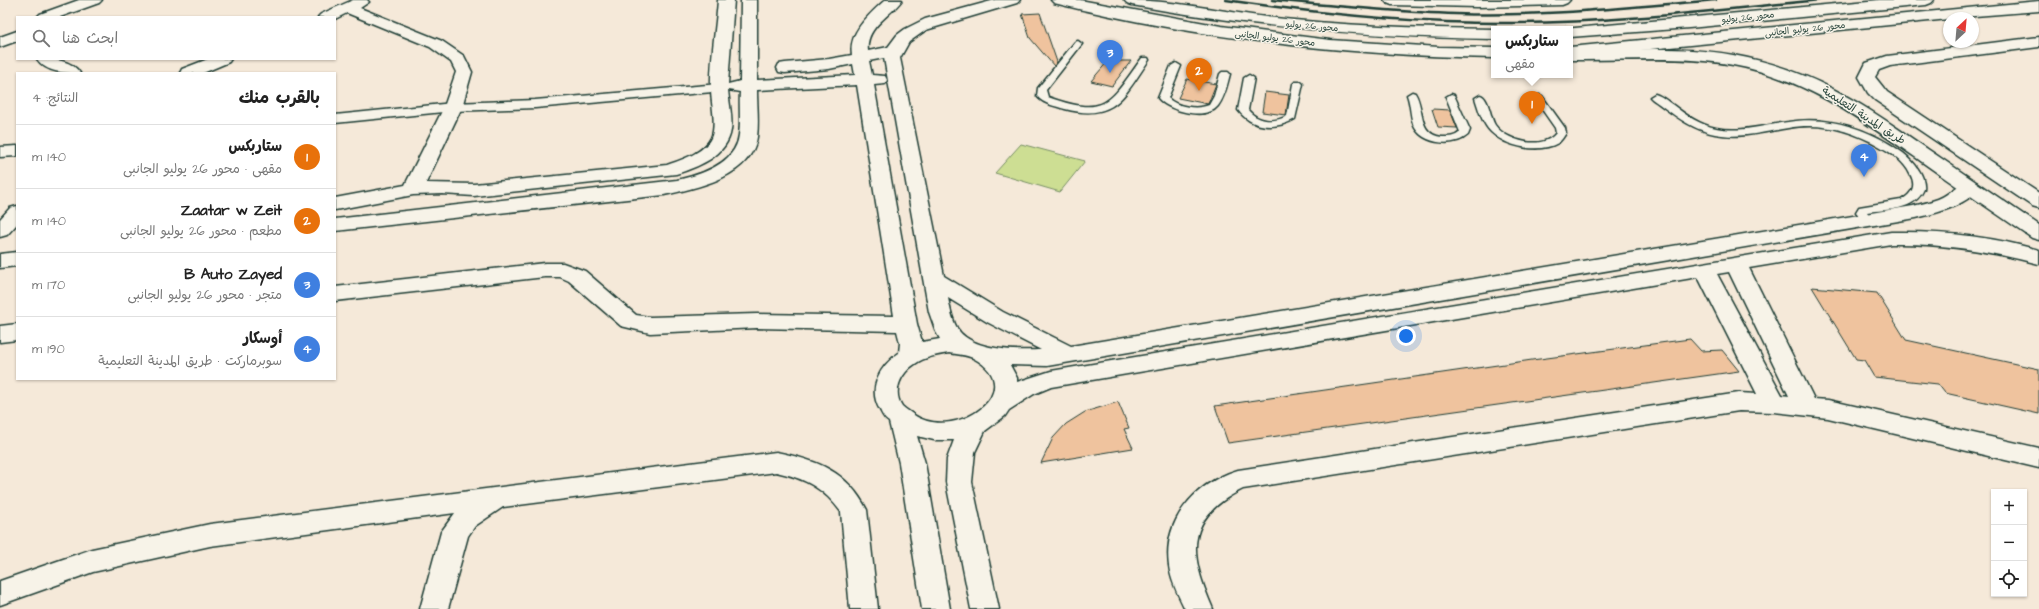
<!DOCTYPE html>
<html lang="ar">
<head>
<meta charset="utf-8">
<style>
  :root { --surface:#fff; --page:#f6f6f6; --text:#222; --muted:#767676; --line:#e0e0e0; --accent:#1f3d34 }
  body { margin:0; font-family:"Architects Daughter","Playpen Sans Arabic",sans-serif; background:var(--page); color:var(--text); direction:rtl }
  .controls { position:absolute; right:12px; bottom:12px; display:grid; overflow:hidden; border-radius:0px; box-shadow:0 1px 3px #0004 }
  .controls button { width:36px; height:36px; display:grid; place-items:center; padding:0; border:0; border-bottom:1px solid var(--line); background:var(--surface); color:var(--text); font:20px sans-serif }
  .compass { position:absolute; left:1943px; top:12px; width:36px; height:36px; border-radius:50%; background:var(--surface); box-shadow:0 1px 3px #0004; rotate:26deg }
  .you { position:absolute; left:1406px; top:336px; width:14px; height:14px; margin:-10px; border:3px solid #fff; border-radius:50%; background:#1a73e8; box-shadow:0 0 0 6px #1a73e833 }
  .badge { display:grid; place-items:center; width:26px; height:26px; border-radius:50%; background:var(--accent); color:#fff; font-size:13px; font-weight:700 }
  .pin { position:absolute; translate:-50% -33px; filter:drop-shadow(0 1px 2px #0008) }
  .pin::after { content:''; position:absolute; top:21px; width:14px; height:12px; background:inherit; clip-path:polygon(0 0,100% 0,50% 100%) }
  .popup { position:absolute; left:1491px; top:26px; width:82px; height:52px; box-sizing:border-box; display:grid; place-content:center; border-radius:0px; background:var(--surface); filter:drop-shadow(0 1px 3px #0005); font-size:13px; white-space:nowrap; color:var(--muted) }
  .popup b { font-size:15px; color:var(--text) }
  .popup::after { content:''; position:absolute; left:50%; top:100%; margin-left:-8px; border:8px solid transparent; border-top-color:var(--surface) }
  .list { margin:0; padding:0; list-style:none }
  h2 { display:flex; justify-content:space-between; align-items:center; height:52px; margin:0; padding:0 16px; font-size:17px }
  h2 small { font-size:13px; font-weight:400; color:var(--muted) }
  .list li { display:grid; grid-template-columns:26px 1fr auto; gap:12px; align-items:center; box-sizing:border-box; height:64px; padding:0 16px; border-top:1px solid var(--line) }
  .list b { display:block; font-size:15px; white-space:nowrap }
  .list p { margin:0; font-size:13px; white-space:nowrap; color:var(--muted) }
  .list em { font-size:13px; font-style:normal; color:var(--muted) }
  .icon { flex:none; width:22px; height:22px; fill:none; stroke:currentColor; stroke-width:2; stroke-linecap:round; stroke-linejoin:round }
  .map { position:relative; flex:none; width:2039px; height:609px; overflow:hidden; direction:ltr }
  .search { position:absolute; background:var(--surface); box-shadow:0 1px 3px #0004; left:16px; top:16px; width:320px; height:44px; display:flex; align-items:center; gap:10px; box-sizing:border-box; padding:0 14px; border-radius:0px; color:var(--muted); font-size:15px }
  .panel { position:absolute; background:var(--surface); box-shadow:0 1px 3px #0004; left:16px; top:72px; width:320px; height:308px; border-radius:0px; direction:rtl }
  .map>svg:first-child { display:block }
</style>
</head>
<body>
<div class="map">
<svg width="2039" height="609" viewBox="0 0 2039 609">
  <rect width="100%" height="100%" fill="#f5e9d9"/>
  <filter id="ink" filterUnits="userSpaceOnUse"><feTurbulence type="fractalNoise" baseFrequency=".025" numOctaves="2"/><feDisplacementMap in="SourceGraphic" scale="8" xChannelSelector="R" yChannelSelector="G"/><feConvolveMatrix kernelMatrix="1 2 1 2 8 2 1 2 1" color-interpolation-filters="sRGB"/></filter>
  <g filter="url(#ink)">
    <path fill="#cdde93" stroke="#768e64" d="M 1021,144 L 1085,161 L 1060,192 L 995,173 Z"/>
    <path fill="#efc39e" stroke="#1f3d34" d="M 1040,13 L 1057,62 L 1054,66 L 1030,38 L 1022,14 Z
      M 1108,61 L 1131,61 L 1112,86 L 1091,81 Z
      M 1187,79 L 1216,84 L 1208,104 L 1178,98 Z
      M 1265,92 L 1289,95 L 1286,115 L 1262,112 Z
      M 1432,109 L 1450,110 L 1457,128 L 1438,127 Z
      M 1812,287 L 1877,293 L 1906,340 L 2039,369 L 2039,414 L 1945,393 L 1938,384 L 1874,377 L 1864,360 L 1856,359 Z
      M 1690,339 L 1701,351 L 1722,350 L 1739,371 L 1228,443 L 1215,406 L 1532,360 Z
      M 1118,402 L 1129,428 L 1124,429 L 1133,448 L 1041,463 L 1053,438 L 1066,424 L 1085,412 Z"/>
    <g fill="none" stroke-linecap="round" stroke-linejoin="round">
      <defs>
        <path id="service" d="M 1078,41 L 1082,44 L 1046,90 L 1048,97 C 1107,118 1109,103 1142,58 L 1148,58 L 1149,60 C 1124,96 1115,122 1065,109 C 1055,106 1043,104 1037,96 L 1038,88 L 1075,42 Z
          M 1176,63 L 1181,66 L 1168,98 C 1177,107 1197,110 1209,105 L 1214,96 L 1220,74 L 1222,72 L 1228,72 L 1230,74 C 1227,85 1225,97 1218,106 C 1206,121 1168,111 1158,98 L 1171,66 Z
          M 1249,75 L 1254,78 L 1248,110 C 1258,122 1274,123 1287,116 L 1293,84 L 1295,82 L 1301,82 L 1303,84 L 1295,119 C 1276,130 1252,129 1238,110 L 1244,78 Z
          M 1412,92 L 1415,93 C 1425,109 1417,134 1442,137 C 1449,137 1455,137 1460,132 L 1446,97 L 1451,94 L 1454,95 L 1470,130 L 1468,135 C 1455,147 1425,145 1415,128 C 1410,119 1411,105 1407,95 Z
          M 1655,94 C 1662,96 1667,101 1673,105 C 1686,115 1700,125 1716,128 C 1740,133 1764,125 1788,122 C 1828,115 1871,129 1903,153 C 1913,161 1926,175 1924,189 C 1915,211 1887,209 1867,212 L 1873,220 L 1868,223 L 1864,222 L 1856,212 L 1859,207 L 1901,200 C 1912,194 1917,186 1910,174 C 1904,161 1890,152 1879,146 C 1851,130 1819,122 1788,128 C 1764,132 1740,139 1715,134 C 1690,129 1672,113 1652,99 L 1650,97 Z
          M 1480,95 C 1489,97 1490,117 1495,125 C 1506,141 1543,151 1556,133 L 1555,128 L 1534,98 L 1539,95 L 1542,96 L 1565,128 L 1566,133 C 1564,136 1561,141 1558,143 C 1539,154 1506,147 1491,132 C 1482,123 1479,110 1475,98 Z"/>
        <path id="pedestrian" d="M 719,84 L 724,85 L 726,88 L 724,91 L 535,108 L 453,111 L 335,123 L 335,115 L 453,103 L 535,100 Z
          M 17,146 L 17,156 L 0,157 L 0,147 Z"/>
        <path id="minor" d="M 79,0 L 102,0 L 99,3 L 60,17 L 37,17 L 40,14 Z
          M 353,0 L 367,0 L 369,2 L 360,8 L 442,41 L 464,56 L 472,72 L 462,107 L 426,183 L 474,184 L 667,165 C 681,160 704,153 711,138 C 717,124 711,104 711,89 C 710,60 716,29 718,0 L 734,0 L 728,84 L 740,81 L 741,0 L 757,0 L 757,80 L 855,75 L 853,64 L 829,69 L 785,73 L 779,72 L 777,68 L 779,64 L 785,63 L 829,59 L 852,55 C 848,32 870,14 885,0 L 902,0 C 890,17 865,27 868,51 L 888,47 L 897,35 L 905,29 L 925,19 L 995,0 L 1020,0 L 1017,3 L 926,30 L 909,42 L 900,58 L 944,276 L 1003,312 L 1071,346 L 1913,206 C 1921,204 1930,202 1938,199 C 1952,194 1960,179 1977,183 L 1980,187 C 1966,206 1937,213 1916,218 L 1047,366 L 1010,365 L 1017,378 L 1017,382 L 1051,371 L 1891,232 C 1942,231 1990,236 2039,250 L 2039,264 C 1989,251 1942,243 1891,244 L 1749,268 L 1814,399 L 1828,400 L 2039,448 L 2039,468 L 1828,418 L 1774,412 L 1739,411 L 1243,489 C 1182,519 1190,556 1213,609 L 1185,609 C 1179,597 1173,585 1170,572 C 1160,523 1193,484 1238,470 L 1739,393 L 1757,394 L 1698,277 L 1051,387 L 1034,394 L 1009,410 L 1005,416 L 985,431 L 975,452 L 972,482 L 999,609 L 971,609 L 946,482 L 947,459 L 954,440 L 934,440 L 917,436 L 925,463 L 950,609 L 922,609 L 899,463 L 889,422 C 884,419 882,414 880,410 C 867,388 880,366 899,353 L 900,343 L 897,331 L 757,328 L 650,333 L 621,326 L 569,281 L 560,277 L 545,277 L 335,301 L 335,287 L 545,263 L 563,263 L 585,271 L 636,315 L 650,317 L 757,314 L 894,316 L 857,85 L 757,90 C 757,105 759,122 757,137 C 751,177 697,188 664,195 L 335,231 L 335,219 L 677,180 C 700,175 736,164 739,135 C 741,121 739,106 740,92 L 728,90 C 729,103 733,118 731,130 C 727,156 698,167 676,174 L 474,196 L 442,194 L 413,195 L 335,210 L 335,198 L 405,185 L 444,107 L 456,72 L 451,62 L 430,47 L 347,13 L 335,19 L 335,17 L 318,17 L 321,14 ZM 884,58 L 929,312 L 936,332 L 940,339 L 922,342 L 917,324 L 874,85 L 885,84 L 887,80 L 885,76 L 872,75 L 869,61 ZM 1729,272 L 1789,396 L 1782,395 L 1717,274 ZM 948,298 L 987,322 L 1041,350 C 1017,351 971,351 957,328 C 952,319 950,308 948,298 ZM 949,353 C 956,354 966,355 973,358 C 1031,389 956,443 914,415 C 910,412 905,409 902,406 C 892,391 901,373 915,364 C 925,357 937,355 949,353 Z
          M 17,31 L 17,41 L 0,47 L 0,37 Z
          M 37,59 C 52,59 71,59 80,73 C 65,73 46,73 37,59 Z
          M 208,59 L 231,59 L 229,62 L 203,73 L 180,73 L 182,69 Z
          M 17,206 L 17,224 L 7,235 L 0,237 L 0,219 L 10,208 Z
          M 17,252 L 17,266 L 0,268 L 0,254 Z
          M 17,324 L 17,340 L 0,342 L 0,326 Z
          M 776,452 C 817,460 847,471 867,510 L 878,609 L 850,609 L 841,512 C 824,488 804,478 776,472 L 503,507 L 475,526 L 468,536 L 448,609 L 420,609 L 441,532 L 455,513 L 210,546 L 93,572 L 0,605 L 0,581 L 92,549 L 210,524 Z"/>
        <path id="tertiary" d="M 2039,37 L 2039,47 L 1890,66 L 1879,70 L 1875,77 L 1887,92 L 2039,193 L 2039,208 L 2032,206 L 1875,100 L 1868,93 L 1859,77 L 1866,63 L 1887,56 Z
          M 1570,50 C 1624,51 1680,45 1733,55 C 1813,69 1864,105 1929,150 C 1966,175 2002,200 2039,225 L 2039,240 L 2032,238 C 1993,211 1954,185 1915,157 C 1858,117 1803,78 1733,65 C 1680,55 1624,61 1570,60 Z"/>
        <path id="secondary" d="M 1051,0 L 1080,0 L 1221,26 L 1330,40 L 1439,47 L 1494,48 L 1494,58 C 1346,55 1198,39 1054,3 Z
          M 2039,1 L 2039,11 L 1949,18 L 1949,19 L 1570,57 L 1570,47 Z"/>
        <path id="trunk" d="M 1124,0 C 1172,0 1219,11 1266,17 C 1342,26 1418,28 1494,29 L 1494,39 C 1372,37 1252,27 1132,5 L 1127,3 Z
          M 1384,0 L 1570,0 L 1567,3 L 1562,5 L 1477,7 L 1392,5 L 1387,3 Z
          M 1879,0 L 1934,0 L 1931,3 L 1926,5 L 1689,28 L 1570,37 L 1570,29 L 1564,29 Z"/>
      </defs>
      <use href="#service" stroke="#1f3d34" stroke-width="3"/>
      <use href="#pedestrian" stroke="#1f3d34" stroke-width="3"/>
      <use href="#minor" stroke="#1f3d34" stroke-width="3"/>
      <use href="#tertiary" stroke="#1f3d34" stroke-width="3"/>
      <use href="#secondary" stroke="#1f3d34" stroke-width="3"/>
      <use href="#trunk" stroke="#1f3d34" stroke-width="3"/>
      <use href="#service" fill="#f7f3e8" fill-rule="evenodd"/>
      <use href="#pedestrian" fill="#f7f3e8" fill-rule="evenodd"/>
      <use href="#minor" fill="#f7f3e8" fill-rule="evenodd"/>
      <use href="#tertiary" fill="#f7f3e8" fill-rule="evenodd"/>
      <use href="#secondary" fill="#f7f3e8" fill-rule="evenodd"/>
      <use href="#trunk" fill="#f7f3e8" fill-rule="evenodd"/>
      <path stroke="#1f3d34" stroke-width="2.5" d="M 1226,0 C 1321,14 1416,24 1512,23 C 1614,23 1717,10 1819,0
        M 1272,0 C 1333,6 1395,12 1456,14 C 1543,17 1630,7 1716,0"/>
    </g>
  </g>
  <g text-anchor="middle" stroke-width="3" stroke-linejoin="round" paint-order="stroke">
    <g font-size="9" fill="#1f3d34" stroke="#f7f3e8">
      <text transform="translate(1748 17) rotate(-6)" y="3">محور 26 يوليو</text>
      <text transform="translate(1312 26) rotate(5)" y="3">محور 26 يوليو</text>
      <text transform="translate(1805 29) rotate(-6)" y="3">محور 26 يوليو الجانبى</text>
      <text transform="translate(1275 38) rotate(7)" y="3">محور 26 يوليو الجانبى</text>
    </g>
    <g font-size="11" fill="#1f3d34" stroke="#f7f3e8">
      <text transform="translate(1864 115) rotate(33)" y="4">طريق المدينة التعليمية</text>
    </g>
  </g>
</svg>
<div class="controls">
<button>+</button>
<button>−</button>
<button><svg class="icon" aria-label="locate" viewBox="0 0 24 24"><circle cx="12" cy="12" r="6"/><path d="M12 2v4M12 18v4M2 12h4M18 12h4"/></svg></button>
</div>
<svg class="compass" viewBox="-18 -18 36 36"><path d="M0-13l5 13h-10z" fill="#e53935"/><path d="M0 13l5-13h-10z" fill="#767676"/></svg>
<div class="you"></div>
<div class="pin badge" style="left:1532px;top:124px;background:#e8710a">1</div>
<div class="popup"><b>ستاربكس</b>مقهى</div>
<div class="pin badge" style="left:1199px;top:91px;background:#e8710a">2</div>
<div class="pin badge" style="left:1110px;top:73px;background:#3f7fe0">3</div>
<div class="pin badge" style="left:1864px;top:177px;background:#3f7fe0">4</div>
<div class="search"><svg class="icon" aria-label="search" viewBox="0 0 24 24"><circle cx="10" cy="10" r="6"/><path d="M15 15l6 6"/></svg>ابحث هنا</div>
<section class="panel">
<h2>بالقرب منك<small>النتائج: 4</small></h2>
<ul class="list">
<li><span class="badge" style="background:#e8710a">1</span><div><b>ستاربكس</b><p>مقهى · محور 26 يوليو الجانبى</p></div><em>140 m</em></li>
<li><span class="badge" style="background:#e8710a">2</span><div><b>Zaatar w Zeit</b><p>مطعم · محور 26 يوليو الجانبى</p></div><em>140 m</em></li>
<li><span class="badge" style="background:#3f7fe0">3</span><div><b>B Auto Zayed</b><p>متجر · محور 26 يوليو الجانبى</p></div><em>170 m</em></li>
<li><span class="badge" style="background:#3f7fe0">4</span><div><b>أوسكار</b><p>سوبرماركت · طريق المدينة التعليمية</p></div><em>190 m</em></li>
</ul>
</section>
</div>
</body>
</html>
